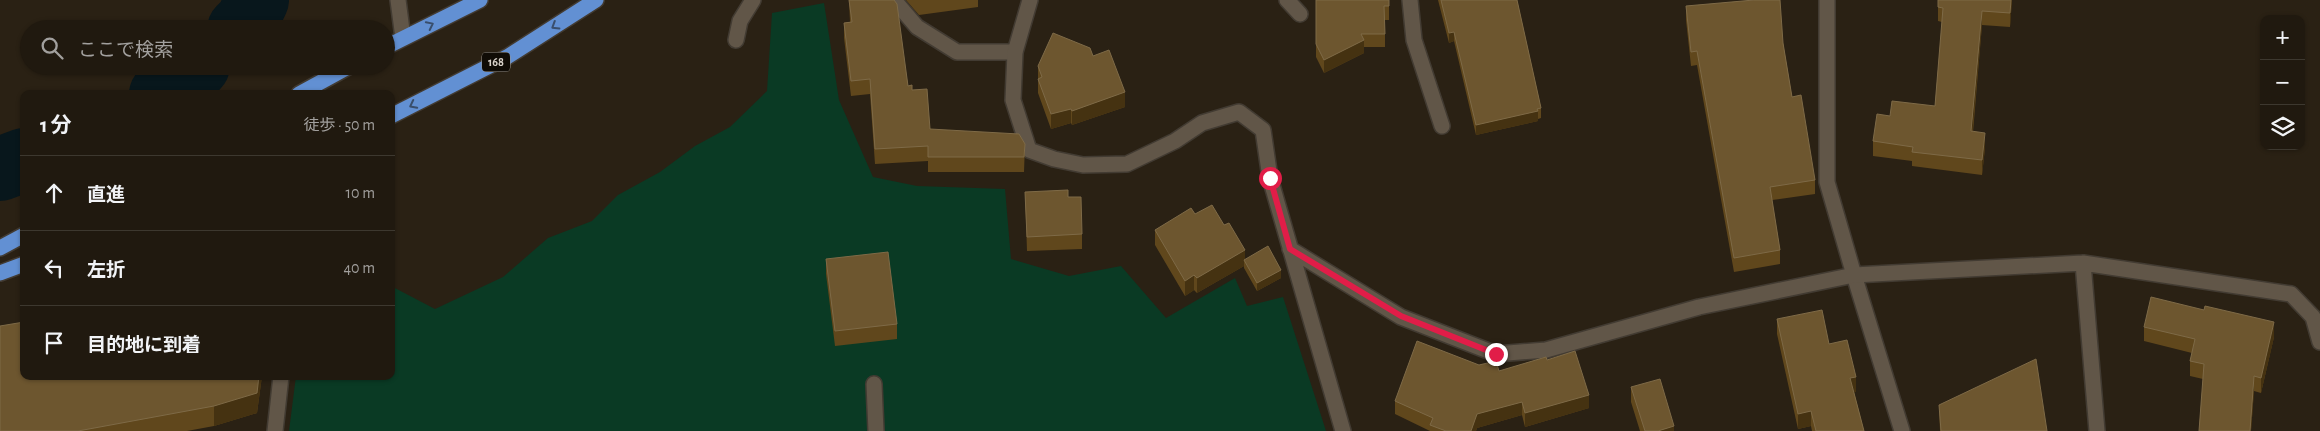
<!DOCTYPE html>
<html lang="ja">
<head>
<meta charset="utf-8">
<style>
  :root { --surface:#20190f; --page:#282218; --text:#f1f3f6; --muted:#a2a09e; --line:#3d382f }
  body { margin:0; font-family:"Alegreya Sans","Noto Sans JP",sans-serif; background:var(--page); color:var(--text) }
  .controls { position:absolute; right:15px; top:15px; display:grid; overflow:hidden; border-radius:10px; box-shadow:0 1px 4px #0004 }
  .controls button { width:45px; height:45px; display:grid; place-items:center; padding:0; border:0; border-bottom:1px solid var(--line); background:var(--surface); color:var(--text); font:25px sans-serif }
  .stop { position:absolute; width:15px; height:15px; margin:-11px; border:4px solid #e11d48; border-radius:50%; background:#fff }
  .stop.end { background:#e11d48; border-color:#fff; box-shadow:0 1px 5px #0008 }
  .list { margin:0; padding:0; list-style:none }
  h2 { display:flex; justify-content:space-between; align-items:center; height:65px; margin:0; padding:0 20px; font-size:21px }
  h2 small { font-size:16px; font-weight:400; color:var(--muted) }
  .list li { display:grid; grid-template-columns:32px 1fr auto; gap:15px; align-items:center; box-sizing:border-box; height:75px; padding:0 20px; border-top:1px solid var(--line) }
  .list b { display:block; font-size:19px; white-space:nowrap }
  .list em { font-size:16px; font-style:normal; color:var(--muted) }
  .icon { flex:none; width:28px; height:28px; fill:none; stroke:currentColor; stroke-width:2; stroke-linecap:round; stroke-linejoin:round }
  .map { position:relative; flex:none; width:2320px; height:431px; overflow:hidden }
  .search { position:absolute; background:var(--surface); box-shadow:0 1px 4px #0004; left:20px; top:20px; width:375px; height:55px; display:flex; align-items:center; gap:12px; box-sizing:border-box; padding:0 18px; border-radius:28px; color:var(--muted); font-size:19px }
  .panel { position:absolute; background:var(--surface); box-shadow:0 1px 4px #0004; left:20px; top:90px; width:375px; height:290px; border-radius:10px }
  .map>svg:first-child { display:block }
</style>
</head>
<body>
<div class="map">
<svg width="2320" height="431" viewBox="0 0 2320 431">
  <rect width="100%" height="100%" fill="#2a2114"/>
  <path fill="#0a3a24" d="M 824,3 L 839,100 L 873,177 L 917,186 L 1005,189 L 1011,259 L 1069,276 L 1121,266 L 1166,318 L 1235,278 L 1247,306 L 1283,297 L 1326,431 L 289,431 L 296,376 L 391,376 L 391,286 L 435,309 L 503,277 L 548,238 L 592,221 L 618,195 L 660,172 L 695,146 L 730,127 L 767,91 L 772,13 Z"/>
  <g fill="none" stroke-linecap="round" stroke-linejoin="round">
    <path stroke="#08171c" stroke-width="64" d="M 239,29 L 247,21 L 257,0
      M 161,94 L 180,83 L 198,66
      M 0,169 L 24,160"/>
    <defs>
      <path id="lane" d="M 894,0 L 917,27 L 957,52 L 1015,52
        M 1287,0 L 1300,14
        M 1410,0 L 1414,40 L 1442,126
        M 736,40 L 740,21 L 753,0
        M 1854,275 L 1902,431
        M 874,384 L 876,431"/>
      <path id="street" d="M 398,0 L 403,38
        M 1030,0 L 1015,52 L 1013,100 L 1029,150 L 1054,159 L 1083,165 L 1127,164 L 1175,141 L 1202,123 L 1239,112 L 1263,130 L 1270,178 L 1343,431
        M 1827,0 L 1827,182 L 1854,275 L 2083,263 L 2291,294 L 2313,317 L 2320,342
        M 1290,249 L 1401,317 L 1496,354 L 1546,350 L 1699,307 L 1854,275
        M 2083,263 L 2097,431
        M 275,431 L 281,376"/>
      <path id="highway" d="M 386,47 L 480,0
        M 299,94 L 350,66
        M 391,116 L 507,57 L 596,0
        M 0,248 L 24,235
        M 0,273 L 24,264"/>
    </defs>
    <use href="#lane" stroke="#423b32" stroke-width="18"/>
    <use href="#street" stroke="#423b32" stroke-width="18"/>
    <use href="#highway" stroke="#423b32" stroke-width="18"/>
    <use href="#lane" stroke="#615648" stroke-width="15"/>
    <use href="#street" stroke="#615648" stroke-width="15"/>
    <use href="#highway" stroke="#6290d3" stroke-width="15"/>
  </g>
  <path fill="#60471c" d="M 849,0 L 894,0 L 908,86 L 912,90 L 930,129 L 1025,144 L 1024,172 L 928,172 L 928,161 L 875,164 L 870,94 L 851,96 L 844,38 L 844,23 L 850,22 Z
    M 906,0 L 978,0 L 978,7 L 919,15 Z
    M 1316,0 L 1389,0 L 1389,20 L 1385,20 L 1385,47 L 1364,47 L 1364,53 L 1324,73 L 1316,57 Z
    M 1438,0 L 1517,0 L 1541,108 L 1541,118 L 1538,119 L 1538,121 L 1476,135 L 1454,41 L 1449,43 Z
    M 1938,0 L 2012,0 L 2010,27 L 1982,25 L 1973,132 L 1985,148 L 1982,175 L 1912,166 L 1912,161 L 1873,156 L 1873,141 L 1890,116 L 1935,106 L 1942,22 L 1938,21 Z
    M 1686,6 L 1783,43 L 1792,97 L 1815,180 L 1815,194 L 1772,200 L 1780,250 L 1780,264 L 1734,272 L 1697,65 L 1691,66 L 1686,20 Z
    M 1093,56 L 1125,107 L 1072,125 L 1071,123 L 1051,129 L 1038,93 L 1038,66 Z
    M 1025,192 L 1068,197 L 1082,234 L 1082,249 L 1027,251 Z
    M 1195,214 L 1245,259 L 1281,278 L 1257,291 L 1244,268 L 1244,266 L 1197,293 L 1194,290 L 1185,296 L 1155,245 L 1155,230 Z
    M 826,259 L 897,324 L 897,339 L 835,346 L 826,274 Z
    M 1777,319 L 1829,344 L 1856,392 L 1854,392 L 1864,431 L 1812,431 L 1811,426 L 1798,429 L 1777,334 Z
    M 2144,327 L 2274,337 L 2261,393 L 2254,391 L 2251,431 L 2199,431 L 2203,379 L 2190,376 L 2190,361 L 2192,353 L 2144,341 Z
    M 1547,360 L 1589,408 L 1525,427 L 1522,415 L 1477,428 L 1476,431 L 1430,431 L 1395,414 L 1395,401 L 1479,365 L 1499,371 Z
    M 24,376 L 262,376 L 257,413 L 214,426 L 187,431 L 0,431 Z
    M 1631,387 L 1674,431 L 1640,431 L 1631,402 Z
    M 1939,405 L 2047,431 L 1940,431 Z"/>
  <path fill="#453211" d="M 2011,0 L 2012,0 L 2010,27 L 2010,13 Z
    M 1982,11 L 1982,25 L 1971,146 L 1971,131 Z
    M 1454,32 L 1454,41 L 1449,43 L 1449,33 Z
    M 1364,40 L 1364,53 L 1324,73 L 1324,60 Z
    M 1125,92 L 1125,107 L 1072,125 L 1072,111 Z
    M 1071,109 L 1071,123 L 1051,129 L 1051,114 Z
    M 1538,111 L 1538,121 L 1476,135 L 1476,125 Z
    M 1985,133 L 1985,148 L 1982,175 L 1982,160 Z
    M 1245,250 L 1245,262 L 1244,260 L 1244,266 L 1197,293 L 1197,278 Z
    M 1281,270 L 1281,278 L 1257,291 L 1257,283 Z
    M 1194,275 L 1194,290 L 1185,296 L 1185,281 Z
    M 2274,322 L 2274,337 L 2261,393 L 2261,378 Z
    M 259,376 L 262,376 L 257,413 L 214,426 L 214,406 Z
    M 2254,376 L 2254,391 L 2251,431 L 2250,431 Z
    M 1856,377 L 1856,392 L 1850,393 L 1850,378 Z
    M 1589,395 L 1589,408 L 1525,427 L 1525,413 Z
    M 1522,402 L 1522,415 L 1477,428 L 1476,431 L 1471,431 L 1477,414 Z
    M 1811,411 L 1811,426 L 1798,429 L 1798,414 Z
    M 1674,426 L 1674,431 L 1658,431 Z"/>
  <path fill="#6d562f" stroke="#7e6a47" d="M 849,0 L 894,0 L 897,4 L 908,86 L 912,85 L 912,90 L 927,89 L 930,129 L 1019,134 L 1025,144 L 1024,157 L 928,157 L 928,146 L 875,149 L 870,79 L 851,81 L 844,23 L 852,22 Z
    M 1316,0 L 1389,0 L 1389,6 L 1384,6 L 1385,34 L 1361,34 L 1364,40 L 1324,60 L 1316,44 Z
    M 1441,0 L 1517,0 L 1541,108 L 1537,109 L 1538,111 L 1476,125 L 1454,32 L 1449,33 Z
    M 1754,0 L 1780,0 L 1783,43 L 1792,97 L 1801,95 L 1815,180 L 1770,187 L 1780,250 L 1734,258 L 1697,51 L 1691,52 L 1686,6 Z
    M 1938,0 L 2011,0 L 2010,13 L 1982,11 L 1971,131 L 1985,133 L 1982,160 L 1912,152 L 1913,147 L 1873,141 L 1877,114 L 1890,116 L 1892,101 L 1935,106 L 1943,8 L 1938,7 Z
    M 1053,33 L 1090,48 L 1093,56 L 1109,50 L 1125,92 L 1072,111 L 1071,109 L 1051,114 L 1038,79 L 1042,77 L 1038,66 Z
    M 1068,190 L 1068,197 L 1081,197 L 1082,234 L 1027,237 L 1025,192 Z
    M 1212,205 L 1224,225 L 1229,223 L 1245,250 L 1197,278 L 1194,275 L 1185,281 L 1155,230 L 1191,208 L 1195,214 Z
    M 1268,246 L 1281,270 L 1257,283 L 1244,260 Z
    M 888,252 L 897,324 L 835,331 L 826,259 Z
    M 2151,297 L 2204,310 L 2205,306 L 2274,322 L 2261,378 L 2254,376 L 2250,431 L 2199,431 L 2204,364 L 2190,361 L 2195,339 L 2144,327 Z
    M 1822,310 L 1829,344 L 1847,340 L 1856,377 L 1850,378 L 1864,431 L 1816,431 L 1811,411 L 1798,414 L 1777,319 Z
    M 24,322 L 24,376 L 259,376 L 257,393 L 214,406 L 78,431 L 0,431 L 0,326 Z
    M 1417,341 L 1479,365 L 1496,361 L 1499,371 L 1546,357 L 1547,360 L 1575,351 L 1589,395 L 1525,413 L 1522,402 L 1477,414 L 1471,431 L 1446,431 L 1430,425 L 1433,418 L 1395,401 Z
    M 2036,359 L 2047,431 L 1941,431 L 1939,405 Z
    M 1660,379 L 1674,426 L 1658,431 L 1645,431 L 1631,387 Z"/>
  <defs><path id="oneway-chevron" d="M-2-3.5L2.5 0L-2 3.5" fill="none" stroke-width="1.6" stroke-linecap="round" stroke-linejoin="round" transform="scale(1.25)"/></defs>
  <g stroke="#394e6c">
    <use href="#oneway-chevron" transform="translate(430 25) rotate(-26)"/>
    <use href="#oneway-chevron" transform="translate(555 26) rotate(148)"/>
    <use href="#oneway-chevron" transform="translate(413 105) rotate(153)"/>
  </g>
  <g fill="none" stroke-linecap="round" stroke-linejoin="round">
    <path stroke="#e11d48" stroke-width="6" d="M 1270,178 L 1290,249 L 1401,316 L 1496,354"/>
  </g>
  <g text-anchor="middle" stroke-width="5" stroke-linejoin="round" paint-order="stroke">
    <rect fill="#100c06" stroke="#9c978f" stroke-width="1" x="482" y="52.5" width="28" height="19" rx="4"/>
    <g font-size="12" font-weight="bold" fill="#d8d2ca">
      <text x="496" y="66">168</text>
    </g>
  </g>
</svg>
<div class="controls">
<button>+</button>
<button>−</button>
<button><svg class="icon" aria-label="layers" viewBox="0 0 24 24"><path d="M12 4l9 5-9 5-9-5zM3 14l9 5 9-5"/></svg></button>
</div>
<div class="stop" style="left:1270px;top:178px"></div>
<div class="stop end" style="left:1496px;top:354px"></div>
<div class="search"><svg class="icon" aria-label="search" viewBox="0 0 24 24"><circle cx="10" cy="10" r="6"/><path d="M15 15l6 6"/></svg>ここで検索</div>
<section class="panel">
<h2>1 分<small>徒歩 · 50 m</small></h2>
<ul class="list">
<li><svg class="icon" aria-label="ahead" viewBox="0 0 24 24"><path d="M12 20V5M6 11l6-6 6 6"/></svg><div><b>直進</b></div><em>10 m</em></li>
<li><svg class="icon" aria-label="left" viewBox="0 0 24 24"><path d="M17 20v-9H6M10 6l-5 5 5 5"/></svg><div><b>左折</b></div><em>40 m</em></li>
<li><svg class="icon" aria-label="arrive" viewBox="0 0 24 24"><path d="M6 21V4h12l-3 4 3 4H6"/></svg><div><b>目的地に到着</b></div></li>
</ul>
</section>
</div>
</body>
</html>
